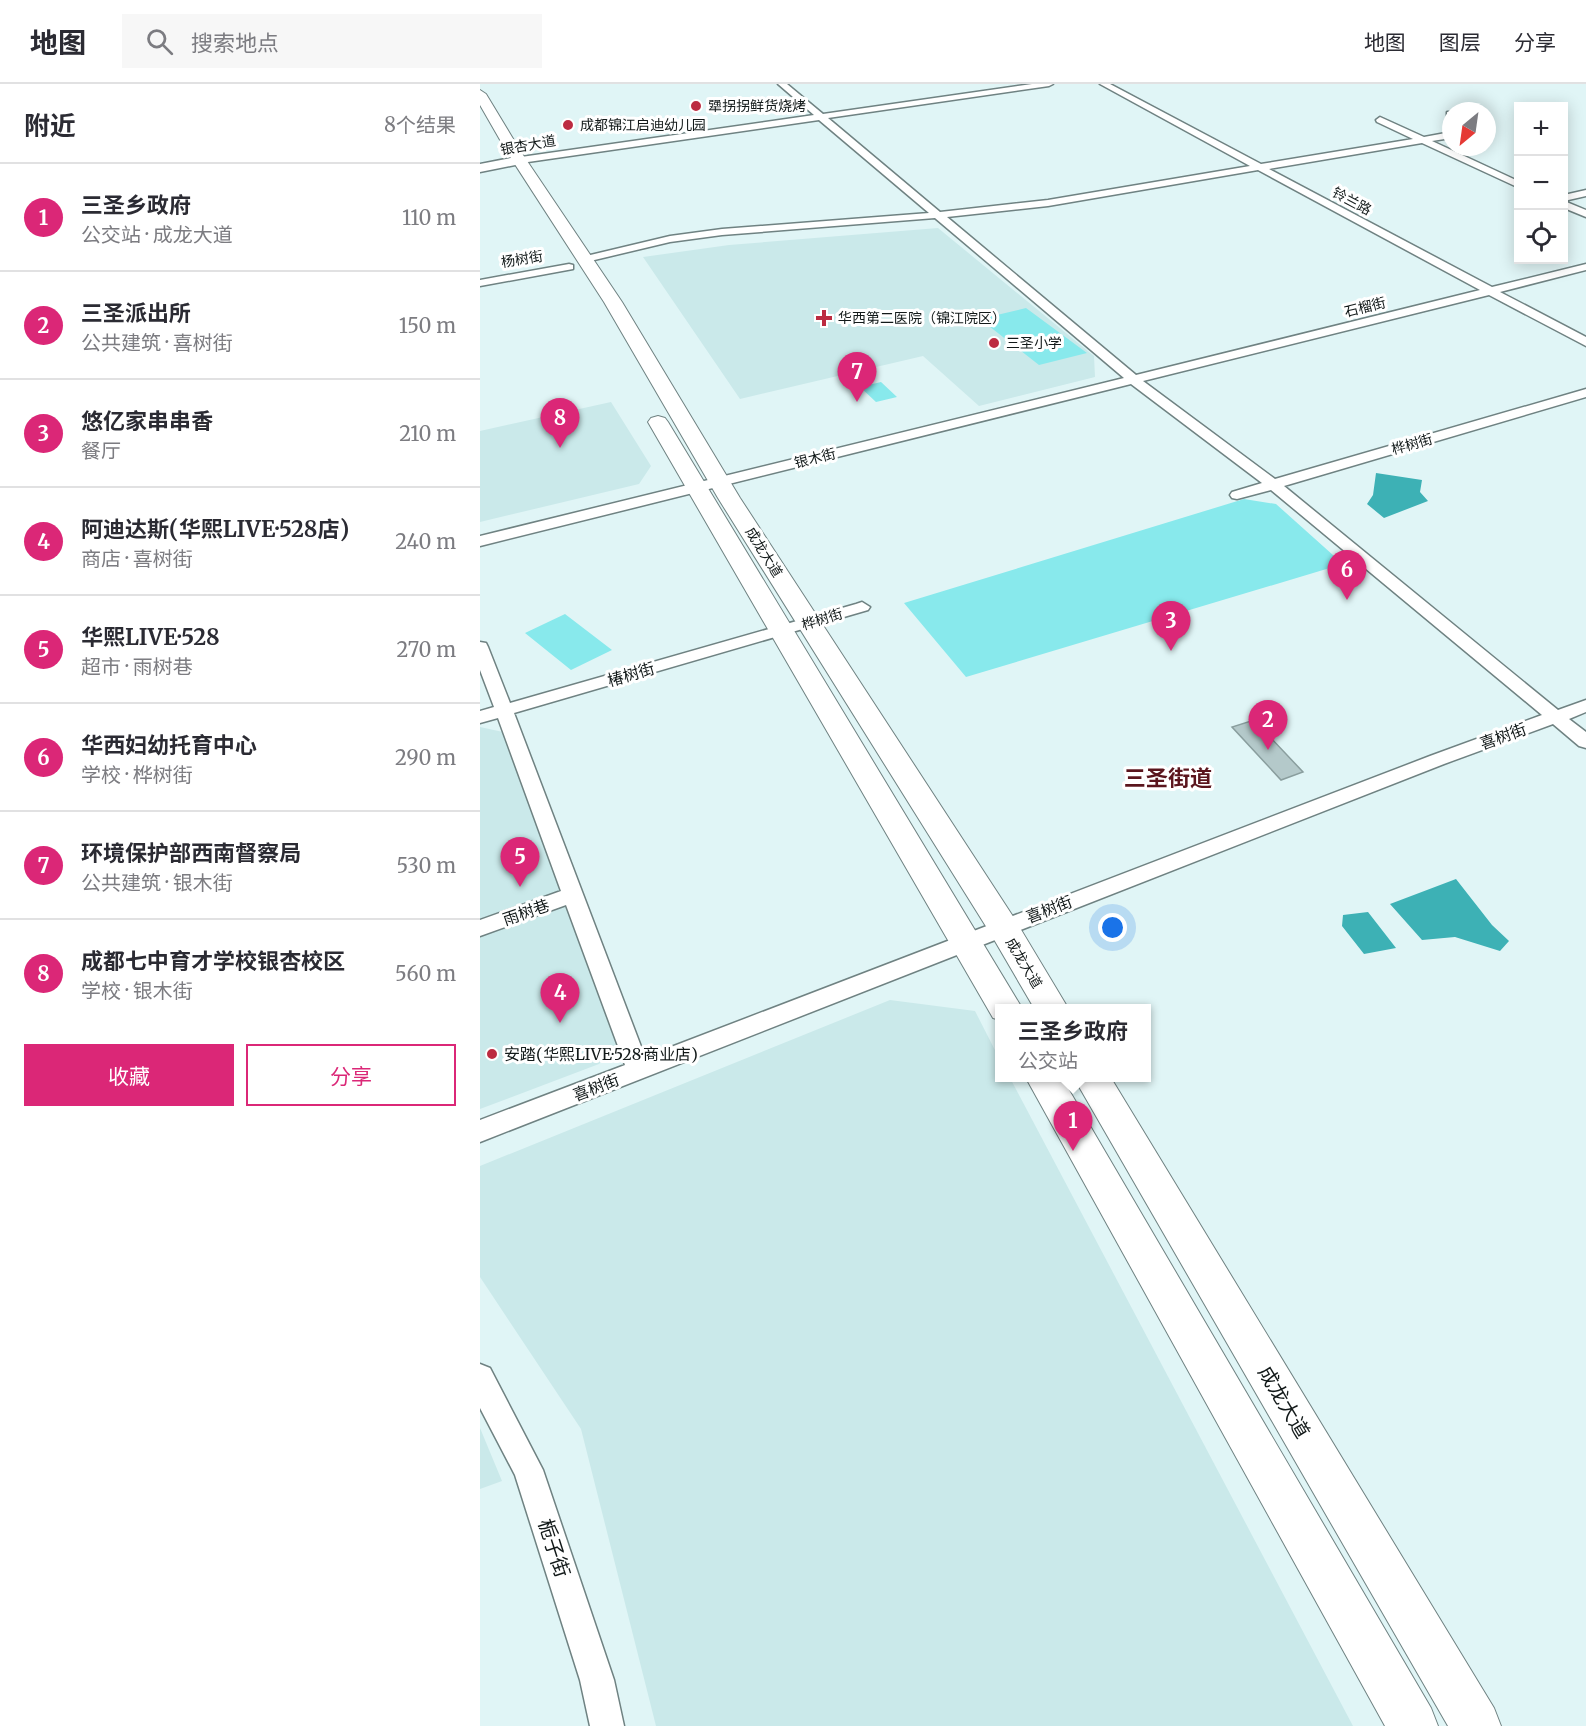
<!DOCTYPE html>
<html lang="zh">
<head>
<meta charset="utf-8">
<style>
  :root { --surface:#fff; --page:#f7f7f7; --text:#2b2b33; --muted:#7c7c81; --line:#e1e1e2; --accent:#db2777 }
  body { margin:0; font-family:Merriweather,"Noto Sans SC",serif; background:var(--page); color:var(--text) }
  .controls { position:absolute; right:18px; top:18px; display:grid; overflow:hidden; border-radius:0px; box-shadow:0 3px 15px #0003 }
  .controls button { width:54px; height:54px; display:grid; place-items:center; padding:0; border:0; border-bottom:2px solid var(--line); background:var(--surface); color:var(--text); font:30px sans-serif }
  .compass { position:absolute; left:962px; top:18px; width:54px; height:54px; border-radius:50%; background:var(--surface); box-shadow:0 3px 15px #0003; rotate:209deg }
  .you { position:absolute; left:633px; top:844px; width:21px; height:21px; margin:-15px; border:4px solid #fff; border-radius:50%; background:#1a73e8; box-shadow:0 0 0 9px #1a73e833 }
  .badge { display:grid; place-items:center; width:39px; height:39px; border-radius:50%; background:var(--accent); color:#fff; font-size:20px; font-weight:700 }
  .pin { position:absolute; translate:-50% -50px; filter:drop-shadow(0 2px 3px #0008) }
  .pin::after { content:''; position:absolute; top:32px; width:21px; height:18px; background:inherit; clip-path:polygon(0 0,100% 0,50% 100%) }
  .popup { position:absolute; left:515px; top:920px; width:156px; height:78px; box-sizing:border-box; display:grid; place-content:center; border-radius:0px; background:var(--surface); filter:drop-shadow(0 2px 4px #0005); font-size:20px; white-space:nowrap; color:var(--muted) }
  .popup b { font-size:22px; color:var(--text) }
  .popup::after { content:''; position:absolute; left:50%; top:100%; margin-left:-12px; border:12px solid transparent; border-top-color:var(--surface) }
  .list { margin:0; padding:0; list-style:none }
  h2 { display:flex; justify-content:space-between; align-items:center; height:78px; margin:0; padding:0 24px; font-size:26px }
  h2 small { font-size:20px; font-weight:400; color:var(--muted) }
  .list li { display:grid; grid-template-columns:39px 1fr auto; gap:18px; align-items:center; box-sizing:border-box; height:108px; padding:0 24px; border-top:2px solid var(--line) }
  .list b { display:block; font-size:22px; white-space:nowrap }
  .list p { margin:0; font-size:20px; white-space:nowrap; color:var(--muted) }
  .list em { font-size:20px; font-style:normal; color:var(--muted) }
  .actions { display:flex; gap:12px; padding:18px 24px }
  .actions a { flex:1; padding:14px 0; border:2px solid var(--accent); border-radius:0px; text-align:center; font-size:21px; color:var(--accent) }
  .actions .main { background:var(--accent); color:#fff }
  .icon { flex:none; width:33px; height:33px; fill:none; stroke:currentColor; stroke-width:2; stroke-linecap:round; stroke-linejoin:round }
  .map { position:relative; flex:none; width:1106px; height:1642px; overflow:hidden }
  header { display:flex; align-items:center; gap:36px; box-sizing:border-box; height:84px; padding:0 30px; background:var(--surface); border-bottom:2px solid var(--line) }
  header strong { font-size:28px }
  nav { display:flex; gap:33px; margin-inline-start:auto; font-size:21px }
  .search { width:420px; height:54px; background:var(--page); display:flex; align-items:center; gap:15px; box-sizing:border-box; padding:0 21px; border-radius:0px; color:var(--muted); font-size:22px }
  main { display:flex }
  aside { flex:1; background:var(--surface) }
  .map>svg:first-child { display:block }
</style>
</head>
<body>
<header>
<strong>地图</strong>
<div class="search"><svg class="icon" aria-label="search" viewBox="0 0 24 24"><circle cx="10" cy="10" r="6"/><path d="M15 15l6 6"/></svg>搜索地点</div>
<nav><a>地图</a><a>图层</a><a>分享</a></nav>
</header>
<main>
<aside>
<h2>附近<small>8个结果</small></h2>
<ul class="list">
<li><span class="badge">1</span><div><b>三圣乡政府</b><p>公交站 · 成龙大道</p></div><em>110 m</em></li>
<li><span class="badge">2</span><div><b>三圣派出所</b><p>公共建筑 · 喜树街</p></div><em>150 m</em></li>
<li><span class="badge">3</span><div><b>悠亿家串串香</b><p>餐厅</p></div><em>210 m</em></li>
<li><span class="badge">4</span><div><b>阿迪达斯(华熙LIVE·528店)</b><p>商店 · 喜树街</p></div><em>240 m</em></li>
<li><span class="badge">5</span><div><b>华熙LIVE·528</b><p>超市 · 雨树巷</p></div><em>270 m</em></li>
<li><span class="badge">6</span><div><b>华西妇幼托育中心</b><p>学校 · 桦树街</p></div><em>290 m</em></li>
<li><span class="badge">7</span><div><b>环境保护部西南督察局</b><p>公共建筑 · 银木街</p></div><em>530 m</em></li>
<li><span class="badge">8</span><div><b>成都七中育才学校银杏校区</b><p>学校 · 银木街</p></div><em>560 m</em></li>
</ul>
<div class="actions"><a class="main">收藏</a><a>分享</a></div>
</aside>
<div class="map">
<svg width="1106" height="1642" viewBox="0 0 1106 1642">
  <rect width="100%" height="100%" fill="#e0f5f6"/>
  <path fill="#cae9ea" d="M 458,144 L 614,272 L 615,293 L 499,322 L 443,272 L 260,315 L 163,173 L 249,161 Z
    M 131,318 L 171,382 L 159,400 L 0,438 L 0,347 Z
    M 0,643 L 23,648 L 138,959 L 119,980 L 0,1025 Z
    M 410,916 L 495,927 L 519,974 L 520,994 L 530,994 L 873,1642 L 176,1642 L 101,1345 L 0,1193 L 0,1082 Z
    M 0,1344 L 22,1397 L 0,1405 Z"/>
  <path fill="#88e9ec" d="M 546,224 L 607,269 L 559,281 L 500,235 Z
    M 401,298 L 417,313 L 396,318 L 380,303 Z
    M 764,415 L 796,420 L 863,480 L 486,593 L 424,519 Z
    M 85,530 L 132,566 L 91,586 L 45,549 Z"/>
  <path fill="#3db1b5" d="M 896,389 L 942,396 L 940,408 L 948,417 L 904,434 L 887,420 L 893,411 Z
    M 976,795 L 1012,841 L 1029,857 L 1020,867 L 975,853 L 942,856 L 910,820 Z
    M 888,828 L 916,864 L 884,870 L 862,842 L 863,831 Z"/>
  <path fill="#b4c9ca" stroke="#8a9e9e" stroke-width="1.5" d="M 774,636 L 823,688 L 801,696 L 752,643 Z"/>
  <g fill="none" stroke-linecap="round" stroke-linejoin="round">
    <defs>
      <path id="minor" d="M 298,0 L 307,0 L 343,30 L 552,0 L 573,0 L 569,2 L 348,34 L 460,128 L 568,116 L 770,82 L 620,0 L 630,0 L 781,80 L 933,55 L 897,38 L 896,36 L 900,33 L 944,53 L 971,48 L 971,54 L 952,57 L 1038,97 L 1038,103 L 1035,102 L 942,59 L 789,85 L 1012,203 L 1106,180 L 1106,186 L 1020,208 L 1106,253 L 1106,262 L 1009,211 L 663,297 L 795,395 L 1106,305 L 1106,313 L 804,402 L 1078,626 L 1106,616 L 1106,628 L 1089,635 L 1106,648 L 1106,664 L 1099,662 L 1073,640 L 964,680 L 0,1058 L 0,1036 L 145,981 L 86,821 L 0,852 L 0,836 L 81,807 L 18,634 L 0,639 L 0,627 L 14,623 L 0,586 L 0,558 L 6,559 L 8,563 L 30,619 L 376,520 L 382,518 L 390,523 L 388,526 L 34,629 L 165,973 L 950,672 L 1062,631 L 791,406 L 757,415 L 752,414 L 750,411 L 752,408 L 782,399 L 651,300 L 0,462 L 0,452 L 644,294 L 455,134 L 242,151 L 190,158 L 106,178 L 101,175 L 102,173 L 190,152 L 242,145 L 449,129 L 339,36 L 41,79 L 36,76 L 41,73 L 334,31 ZM 778,86 L 1000,206 L 656,291 L 467,133 L 568,122 Z
        M 967,28 L 971,28 L 971,37 L 967,34 Z
        M 1106,106 L 1106,112 L 1084,117 L 1084,111 Z
        M 1084,117 L 1106,126 L 1106,133 L 1084,124 Z
        M 89,180 L 93,181 L 93,185 L 0,202 L 0,196 Z
        M 0,1280 L 10,1284 L 63,1386 L 134,1596 L 144,1642 L 110,1642 L 100,1596 L 35,1391 L 0,1324 Z"/>
      <path id="major" d="M 41,72 L 47,76 L 45,79 L 0,88 L 0,80 Z"/>
      <path id="highway" d="M 0,6 L 6,10 L 41,68 L 142,218 L 260,414 L 534,834 L 588,924 L 554,924 L 512,852 L 238,414 L 124,218 L 27,68 L 0,21 Z
        M 178,332 L 185,334 L 188,338 L 542,924 L 520,924 L 520,936 L 513,934 L 168,338 L 171,334 Z
        M 546,994 L 582,994 L 951,1624 L 958,1642 L 905,1642 Z
        M 594,994 L 631,994 L 1014,1624 L 1021,1642 L 968,1642 Z"/>
    </defs>
    <use href="#minor" stroke="#6f8282" stroke-width="3"/>
    <use href="#major" stroke="#6f8282" stroke-width="3"/>
    <use href="#highway" stroke="#6f8282" stroke-width="2"/>
    <use href="#minor" fill="#fff" fill-rule="evenodd"/>
    <use href="#major" fill="#fff" fill-rule="evenodd"/>
    <use href="#highway" fill="#fff" fill-rule="evenodd"/>
  </g>
  <g fill="#bc2b41" stroke="#fff" stroke-width="2">
    <circle cx="216" cy="22" r="6"/>
    <circle cx="88" cy="41" r="6"/>
    <path d="M341 225h6v6h6v6h-6v6h-6v-6h-6v-6h6z"/>
    <circle cx="514" cy="259" r="6"/>
    <circle cx="12" cy="970" r="6"/>
  </g>
  <g text-anchor="middle" stroke-width="6" stroke-linejoin="round" paint-order="stroke">
    <g font-size="14" fill="#121919" stroke="#fff" text-anchor="start">
      <text x="228" y="27">犟拐拐鲜货烧烤</text>
      <text x="100" y="46">成都锦江启迪幼儿园</text>
      <text x="358" y="239">华西第二医院（锦江院区）</text>
      <text x="526" y="264">三圣小学</text>
    </g>
    <g font-size="14" fill="#121919" stroke="#fff">
      <text transform="translate(48 61) rotate(-10)" y="5">银杏大道</text>
      <text transform="translate(872 117) rotate(28)" y="5">铃兰路</text>
      <text transform="translate(42 175) rotate(-9)" y="5">杨树街</text>
      <text transform="translate(885 223) rotate(-14)" y="5">石榴街</text>
      <text transform="translate(932 360) rotate(-16)" y="5">桦树街</text>
      <text transform="translate(335 374) rotate(-14)" y="5">银木街</text>
      <text transform="translate(284 468) rotate(58)" y="5">成龙大道</text>
      <text transform="translate(342 535) rotate(-17)" y="5">桦树街</text>
      <text transform="translate(544 879) rotate(59)" y="5">成龙大道</text>
    </g>
    <g font-size="16" fill="#121919" stroke="#fff">
      <text transform="translate(151 590) rotate(-16)" y="6">椿树街</text>
      <text transform="translate(1023 652) rotate(-20)" y="6">喜树街</text>
      <text transform="translate(569 825) rotate(-21)" y="6">喜树街</text>
      <text transform="translate(46 828) rotate(-19)" y="6">雨树巷</text>
      <text transform="translate(116 1003) rotate(-21)" y="6">喜树街</text>
    </g>
    <g font-size="16" fill="#121919" stroke="#fff" text-anchor="start">
      <text x="24" y="976">安踏(华熙LIVE·528·商业店)</text>
    </g>
    <g font-size="20" fill="#121919" stroke="#fff">
      <text transform="translate(804 1318) rotate(59)" y="7">成龙大道</text>
      <text transform="translate(74 1464) rotate(72)" y="7">栀子街</text>
    </g>
    <g font-size="22" font-weight="bold" fill="#5a151d" stroke="#fff">
      <text x="688" y="702">三圣街道</text>
    </g>
  </g>
</svg>
<div class="controls">
<button>+</button>
<button>−</button>
<button><svg class="icon" aria-label="locate" viewBox="0 0 24 24"><circle cx="12" cy="12" r="6"/><path d="M12 2v4M12 18v4M2 12h4M18 12h4"/></svg></button>
</div>
<svg class="compass" viewBox="-18 -18 36 36"><path d="M0-13l5 13h-10z" fill="#e53935"/><path d="M0 13l5-13h-10z" fill="#7c7c81"/></svg>
<div class="you"></div>
<div class="pin badge" style="left:593px;top:1067px">1</div>
<div class="popup"><b>三圣乡政府</b>公交站</div>
<div class="pin badge" style="left:788px;top:666px">2</div>
<div class="pin badge" style="left:691px;top:567px">3</div>
<div class="pin badge" style="left:80px;top:939px">4</div>
<div class="pin badge" style="left:40px;top:803px">5</div>
<div class="pin badge" style="left:867px;top:516px">6</div>
<div class="pin badge" style="left:377px;top:318px">7</div>
<div class="pin badge" style="left:80px;top:364px">8</div>
</div>
</main>
</body>
</html>
